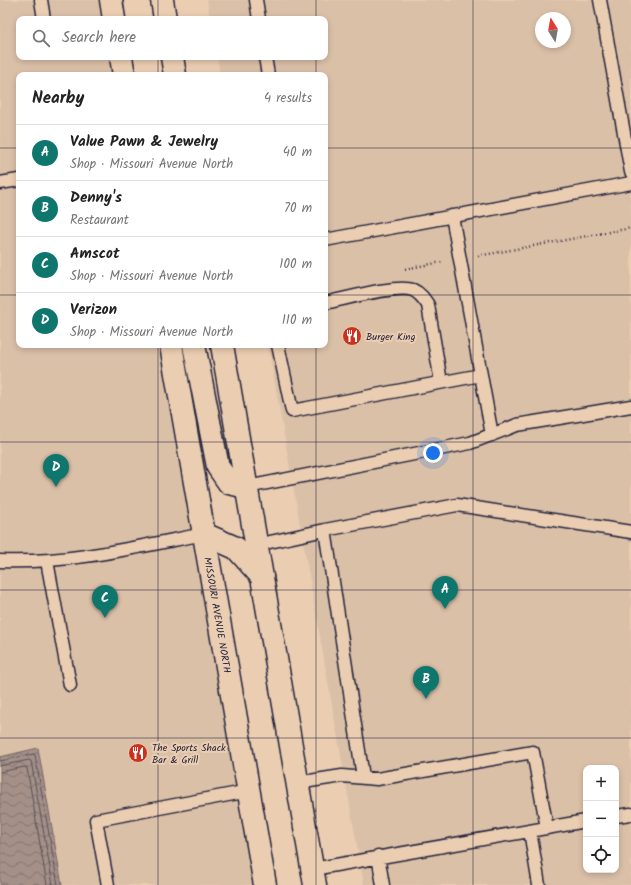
<!DOCTYPE html>
<html lang="en">
<head>
<meta charset="utf-8">
<style>
  :root { --surface:#fff; --page:#f6f6f6; --text:#222; --muted:#767676; --line:#e0e0e0; --accent:#0f766e }
  body { margin:0; font-family:Kalam,sans-serif; background:var(--page); color:var(--text) }
  .controls { position:absolute; right:12px; bottom:12px; display:grid; overflow:hidden; border-radius:8px; box-shadow:0 2px 6px #0003 }
  .controls button { width:36px; height:36px; display:grid; place-items:center; padding:0; border:0; border-bottom:1px solid var(--line); background:var(--surface); color:var(--text); font:20px sans-serif }
  .compass { position:absolute; left:535px; top:12px; width:36px; height:36px; border-radius:50%; background:var(--surface); box-shadow:0 2px 6px #0003; rotate:349deg }
  .you { position:absolute; left:433px; top:453px; width:14px; height:14px; margin:-10px; border:3px solid #fff; border-radius:50%; background:#1a73e8; box-shadow:0 0 0 6px #1a73e833 }
  .badge { display:grid; place-items:center; width:26px; height:26px; border-radius:50%; background:var(--accent); color:#fff; font-size:13px; font-weight:700 }
  .pin { position:absolute; translate:-50% -33px; filter:drop-shadow(0 1px 2px #0008) }
  .pin::after { content:''; position:absolute; top:21px; width:14px; height:12px; background:inherit; clip-path:polygon(0 0,100% 0,50% 100%) }
  .list { margin:0; padding:0; list-style:none }
  h2 { display:flex; justify-content:space-between; align-items:center; height:52px; margin:0; padding:0 16px; font-size:17px }
  h2 small { font-size:13px; font-weight:400; color:var(--muted) }
  .list li { display:grid; grid-template-columns:26px 1fr auto; gap:12px; align-items:center; box-sizing:border-box; height:56px; padding:0 16px; border-top:1px solid var(--line) }
  .list b { display:block; font-size:15px; white-space:nowrap }
  .list p { margin:0; font-size:13px; white-space:nowrap; color:var(--muted) }
  .list em { font-size:13px; font-style:normal; color:var(--muted) }
  .icon { flex:none; width:22px; height:22px; fill:none; stroke:currentColor; stroke-width:2; stroke-linecap:round; stroke-linejoin:round }
  .map { position:relative; flex:none; width:631px; height:885px; overflow:hidden }
  .search { position:absolute; background:var(--surface); box-shadow:0 2px 6px #0003; left:16px; top:16px; width:312px; height:44px; display:flex; align-items:center; gap:10px; box-sizing:border-box; padding:0 14px; border-radius:8px; color:var(--muted); font-size:15px }
  .panel { position:absolute; background:var(--surface); box-shadow:0 2px 6px #0003; left:16px; top:72px; width:312px; height:276px; border-radius:8px }
  .map>svg:first-child { display:block }
</style>
</head>
<body>
<div class="map">
<svg width="631" height="885" viewBox="0 0 631 885">
  <defs>
    <pattern id="water-waves" width="16" height="10" patternUnits="userSpaceOnUse"><rect width="16" height="10" fill="#a49087"/><path d="M0 5q4-4 8 0t8 0" fill="none" stroke="#857570"/></pattern>
  </defs>
  <rect width="100%" height="100%" fill="#ebceb2"/>
  <filter id="ink" filterUnits="userSpaceOnUse"><feTurbulence type="fractalNoise" baseFrequency=".025" numOctaves="2"/><feDisplacementMap in="SourceGraphic" scale="8" xChannelSelector="R" yChannelSelector="G"/><feConvolveMatrix kernelMatrix="1 2 1 2 8 2 1 2 1" color-interpolation-filters="sRGB"/></filter>
  <g filter="url(#ink)">
    <path fill="#dbc0a8" fill-rule="evenodd" d="M 0,0 L 98,0 L 101,19 L 19,19 L 19,57 L 108,57 L 111,75 L 19,75 L 19,345 L 158,345 L 191,533 L 188,542 L 193,544 L 253,885 L 62,885 L 38,749 L 0,757 Z
      M 207,0 L 631,0 L 631,885 L 364,885 L 268,345 L 325,345 L 325,75 L 220,75 L 217,57 L 325,57 L 325,19 L 210,19 ZM 541,18 L 565,18 L 565,42 L 541,42 ZM 586,768 L 616,768 L 616,870 L 586,870 Z"/>
    <path fill="url(#water-waves)" stroke="#706469" d="M 38,748 L 62,885 L 0,885 L 0,757 Z"/>
    <g fill="none" stroke-linecap="round" stroke-linejoin="round">
      <path stroke="#564e59" stroke-width="1" d="M 0,761 L 33,754 L 35,755 L 58,885
        M 0,766 L 29,760 L 31,761 L 53,885
        M 0,772 L 24,767 L 27,768 L 47,885"/>
      <defs>
        <path id="lane" d="M 41,0 L 44,19
          M 256,0 L 259,19
          M 600,0 L 631,172
          M 265,57 L 268,75
          M 0,183 L 19,180
          M 452,216 L 492,435
          M 325,240 L 631,183
          M 325,303 C 345,299 396,284 413,290 C 420,293 424,299 428,305 L 441,382
          M 278,345 L 292,411 L 481,375
          M 247,487 L 470,443 L 517,425 L 631,406
          M 325,530 L 363,777
          M 256,545 L 325,530 L 457,505 L 631,532
          M 0,561 C 68,564 137,547 204,534
          M 47,561 L 70,685
          M 297,783 L 342,776 L 377,779 L 533,752 L 547,828
          M 616,816 L 631,814
          M 530,831 L 539,885
          M 378,856 L 383,885
          M 313,869 L 586,821
          M 108,885 L 96,820 L 249,791"/>
        <g id="primary">
          <path d="M 111,0 L 114,19"/>
          <path d="M 162,0 L 165,19"/>
          <path d="M 121,57 L 124,75"/>
          <path d="M 172,57 L 175,75"/>
          <path id="s1" d="M 171,345 L 265,885"/>
          <path d="M 194,345 L 218,467 L 229,483 L 247,487"/>
          <path d="M 222,345 L 315,885"/>
          <path d="M 204,534 L 236,548 L 262,577"/>
        </g>
      </defs>
      <use href="#lane" stroke="#22223b" stroke-width="15"/>
      <use href="#primary" stroke="#22223b" stroke-width="25"/>
      <path stroke="#22223b" stroke-width="2.5" stroke-dasharray="1 3" stroke-linecap="butt" d="M 478,256 L 631,228
        M 405,269 L 442,262"/>
      <use href="#lane" stroke="#ebceb2" stroke-width="12"/>
      <use href="#primary" stroke="#ebceb2" stroke-width="22"/>
    </g>
  </g>
  <path fill="none" stroke="#22223b" stroke-width="1" stroke-opacity="0.55" d="M 158,0 L 158,19M 316,0 L 316,19M 473,0 L 473,885M 158,57 L 158,75M 316,57 L 316,75M 0,148 L 19,148M 325,148 L 631,148M 0,295 L 19,295M 325,295 L 631,295M 158,345 L 158,885M 316,345 L 316,885M 0,442 L 631,442M 0,590 L 631,590M 0,738 L 631,738"/>
  <defs>
    <symbol id="restaurant-disc" viewBox="-11 -11 22 22"><circle r="9.5" fill="#c8321e" stroke="#ebceb2"/><path d="M-5-6h1v4h1v-4h1v4h1v-4h1v5L-1.5 .5V6h-2V.5L-5-1ZM5-6V6H3V1.5H1.5Q1.5-4 5-6Z" fill="#fff"/></symbol>
  </defs>
  <g fill-rule="evenodd">
    <use href="#restaurant-disc" x="341" y="325" width="22" height="22"/>
    <use href="#restaurant-disc" x="127" y="742" width="22" height="22"/>
  </g>
  <g text-anchor="middle" stroke-width="4" stroke-linejoin="round" paint-order="stroke">
    <g font-size="10" fill="#22223b" stroke="#ebceb2" text-anchor="start">
      <text x="366" y="340">Burger King</text>
      <text x="152" y="751">The Sports Shack<tspan x="152" dy="12">Bar &amp; Grill</tspan></text>
    </g>
    <g font-size="10" fill="#22223b" stroke="#ebceb2">
      <text dy="4" stroke="none"><textPath href="#s1" startOffset="274">MISSOURI AVENUE NORTH</textPath></text>
    </g>
  </g>
</svg>
<div class="controls">
<button>+</button>
<button>−</button>
<button><svg class="icon" aria-label="locate" viewBox="0 0 24 24"><circle cx="12" cy="12" r="6"/><path d="M12 2v4M12 18v4M2 12h4M18 12h4"/></svg></button>
</div>
<svg class="compass" viewBox="-18 -18 36 36"><path d="M0-13l5 13h-10z" fill="#e53935"/><path d="M0 13l5-13h-10z" fill="#767676"/></svg>
<div class="you"></div>
<div class="pin badge" style="left:445px;top:609px">A</div>
<div class="pin badge" style="left:426px;top:699px">B</div>
<div class="pin badge" style="left:105px;top:618px">C</div>
<div class="pin badge" style="left:56px;top:487px">D</div>
<div class="search"><svg class="icon" aria-label="search" viewBox="0 0 24 24"><circle cx="10" cy="10" r="6"/><path d="M15 15l6 6"/></svg>Search here</div>
<section class="panel">
<h2>Nearby<small>4 results</small></h2>
<ul class="list">
<li><span class="badge">A</span><div><b>Value Pawn &amp; Jewelry</b><p>Shop · Missouri Avenue North</p></div><em>40 m</em></li>
<li><span class="badge">B</span><div><b>Denny's</b><p>Restaurant</p></div><em>70 m</em></li>
<li><span class="badge">C</span><div><b>Amscot</b><p>Shop · Missouri Avenue North</p></div><em>100 m</em></li>
<li><span class="badge">D</span><div><b>Verizon</b><p>Shop · Missouri Avenue North</p></div><em>110 m</em></li>
</ul>
</section>
</div>
</body>
</html>
